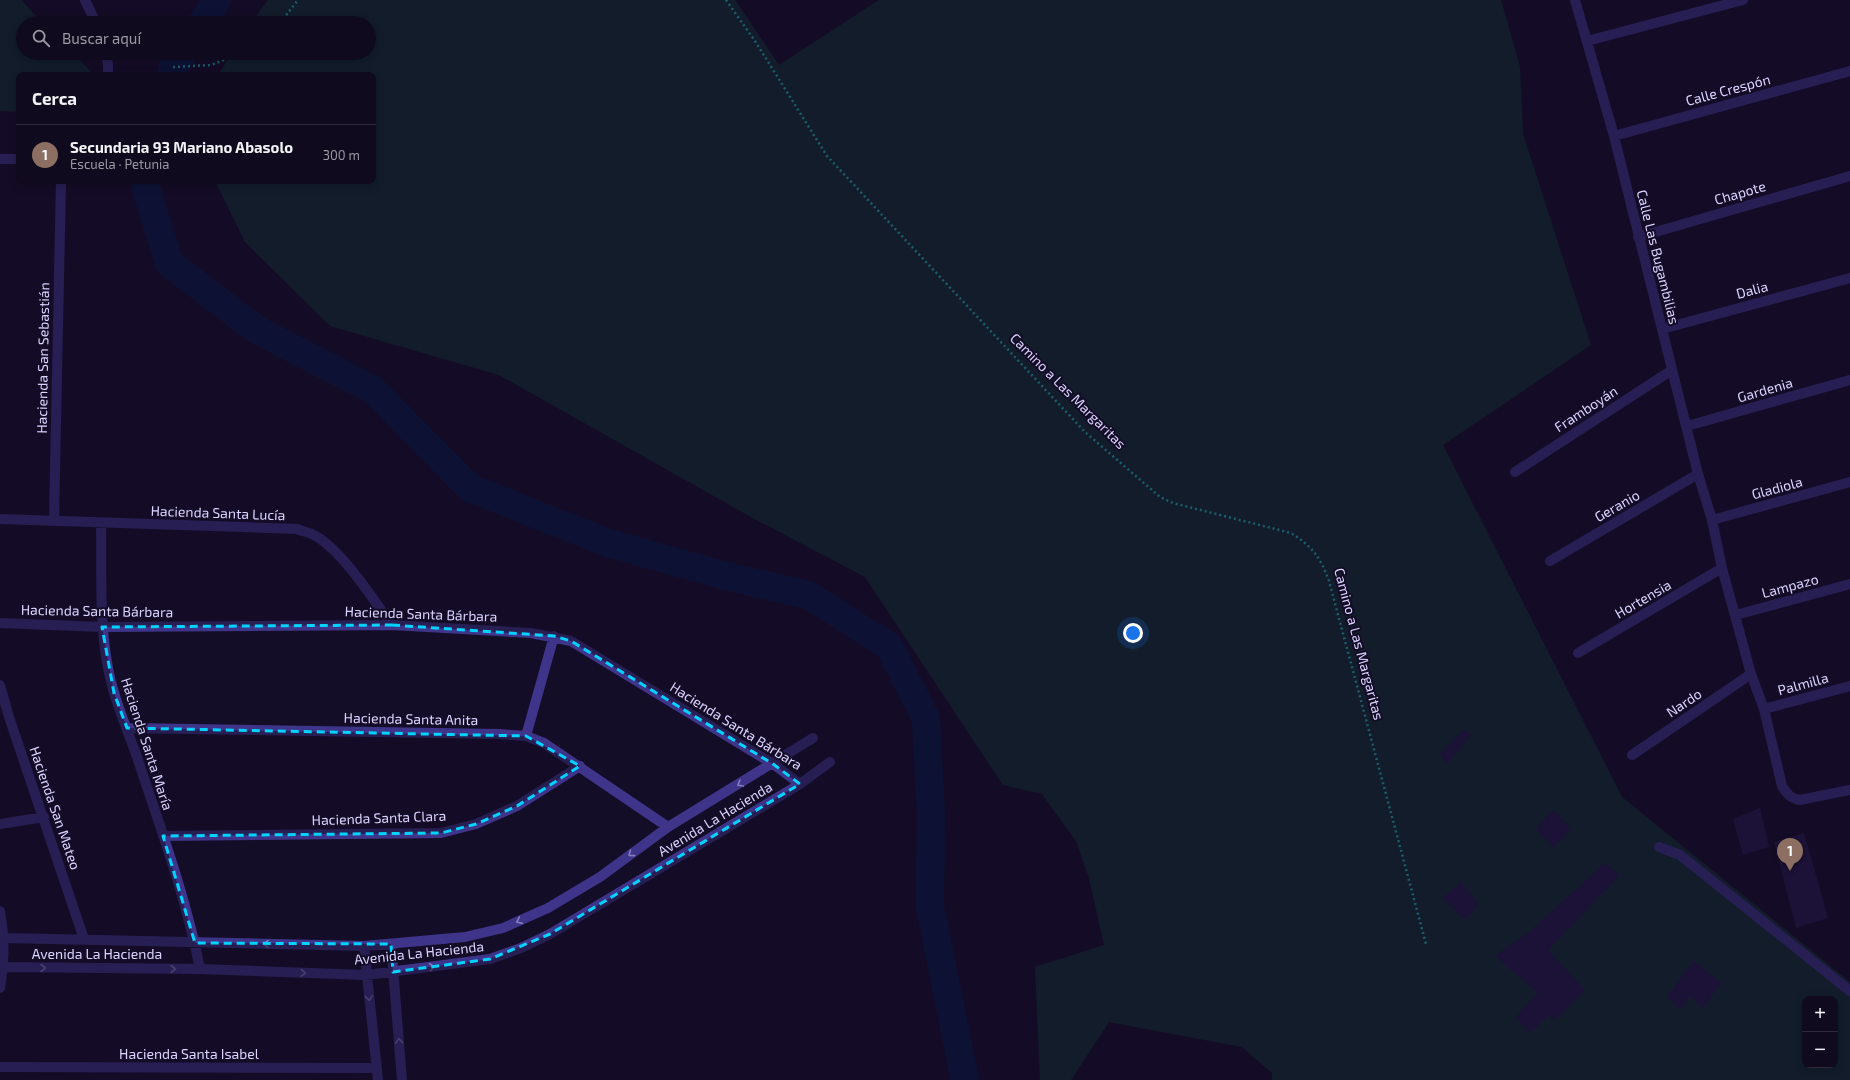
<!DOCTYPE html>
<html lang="es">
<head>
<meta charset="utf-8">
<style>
  :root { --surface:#0f0a1d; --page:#1d182a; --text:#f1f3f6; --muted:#9b9aa4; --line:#2f2b3b; --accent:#2563eb }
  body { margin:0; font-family:"Exo 2",sans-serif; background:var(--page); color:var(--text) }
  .controls { position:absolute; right:12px; bottom:12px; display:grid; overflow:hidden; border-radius:8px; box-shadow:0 2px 10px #0003 }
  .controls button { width:36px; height:36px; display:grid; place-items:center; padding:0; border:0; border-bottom:1px solid var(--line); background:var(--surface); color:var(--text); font:20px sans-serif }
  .you { position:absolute; left:1133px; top:633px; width:14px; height:14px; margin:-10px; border:3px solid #fff; border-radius:50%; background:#1a73e8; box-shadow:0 0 0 6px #1a73e833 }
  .badge { display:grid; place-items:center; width:26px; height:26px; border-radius:50%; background:var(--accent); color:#fff; font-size:13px; font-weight:700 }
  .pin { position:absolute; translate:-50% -33px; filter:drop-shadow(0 1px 2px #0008) }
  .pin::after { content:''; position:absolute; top:21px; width:14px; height:12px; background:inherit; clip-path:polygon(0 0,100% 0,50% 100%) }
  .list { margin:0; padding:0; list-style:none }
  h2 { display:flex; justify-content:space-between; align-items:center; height:52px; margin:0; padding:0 16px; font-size:17px }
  h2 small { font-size:13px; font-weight:400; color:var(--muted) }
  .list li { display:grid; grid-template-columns:26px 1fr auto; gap:12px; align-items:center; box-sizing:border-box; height:60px; padding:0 16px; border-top:1px solid var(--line) }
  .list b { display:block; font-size:15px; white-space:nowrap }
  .list p { margin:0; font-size:13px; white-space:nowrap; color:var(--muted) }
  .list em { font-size:13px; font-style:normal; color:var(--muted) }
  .icon { flex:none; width:22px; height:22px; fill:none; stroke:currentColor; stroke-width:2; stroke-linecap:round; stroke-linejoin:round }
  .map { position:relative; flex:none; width:1850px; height:1080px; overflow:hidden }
  .search { position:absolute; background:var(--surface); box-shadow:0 2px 10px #0003; left:16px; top:16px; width:360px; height:44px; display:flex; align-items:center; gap:10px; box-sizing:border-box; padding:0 14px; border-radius:22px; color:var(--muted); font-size:15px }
  .panel { position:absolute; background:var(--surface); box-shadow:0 2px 10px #0003; left:16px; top:72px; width:360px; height:112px; border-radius:8px }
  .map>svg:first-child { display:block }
</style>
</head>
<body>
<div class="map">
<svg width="1850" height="1080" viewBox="0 0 1850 1080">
  <rect width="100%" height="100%" fill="#140d27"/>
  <path fill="#103032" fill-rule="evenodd" d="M 0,0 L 21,0 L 43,23 L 23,23 L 23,53 L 73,53 L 94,75 L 19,75 L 19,112 L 0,111 Z
    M 268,0 L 735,0 L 779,65 L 879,0 L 1501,0 L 1520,67 L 1523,134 L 1591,345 L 1443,445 L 1622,797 L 1850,982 L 1850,1080 L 1272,1080 L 1272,1073 L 1242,1047 L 1109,1022 L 1071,1080 L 1040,1080 L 1035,967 L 1104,945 L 1089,878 L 1076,841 L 1042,794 L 1003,785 L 865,577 L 751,517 L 499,375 L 330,326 L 245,242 L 215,181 L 373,181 L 373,75 L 218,75 L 232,53 L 369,53 L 369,23 L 251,23 ZM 1805,999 L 1835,999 L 1835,1065 L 1805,1065 Z"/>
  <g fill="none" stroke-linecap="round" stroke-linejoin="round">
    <path stroke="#061948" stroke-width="28" d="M 202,23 L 217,0
      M 171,75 L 173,67 L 183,53
      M 144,181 L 169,263 L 257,330 L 373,390 L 470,488 L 608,543 L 726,576 L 808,595 L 889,646 L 926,719 L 931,815 L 930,908 L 965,1080"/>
  </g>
  <path fill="#26184a" d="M 1464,729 L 1471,735 L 1447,764 L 1440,754 Z
    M 1760,808 L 1769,847 L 1743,855 L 1733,819 Z
    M 1553,810 L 1571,829 L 1553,848 L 1536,829 Z
    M 1804,833 L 1828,918 L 1796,928 L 1774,842 Z
    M 1605,863 L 1620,875 L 1548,950 L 1585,990 L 1555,1020 L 1549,1015 L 1531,1033 L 1515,1018 L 1538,993 L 1495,956 L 1528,933 Z
    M 1461,882 L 1479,905 L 1464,920 L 1443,898 Z
    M 1694,961 L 1721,983 L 1703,1008 L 1690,996 L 1680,1010 L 1667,996 Z"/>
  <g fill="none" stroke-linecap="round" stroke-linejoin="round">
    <path stroke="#25bfc1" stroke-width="2.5" stroke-dasharray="2 3" stroke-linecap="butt" d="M 726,0 L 755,41 L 827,156 L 1085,432 L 1160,497 L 1173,503 L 1291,533 C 1313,547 1320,557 1329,581 L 1426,944
      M 280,23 L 298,0
      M 173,67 L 211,65 L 242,53"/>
    <path stroke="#3e358a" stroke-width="10" d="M 85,0 L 96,23
      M 1575,0 L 1614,136 L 1698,474 L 1712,520 L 1722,568 L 1751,674 L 1764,709 L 1782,786 C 1787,794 1790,798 1800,800 L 1850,790
      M 1587,41 L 1743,0
      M 106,53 L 108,65 L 108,75
      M 1614,136 L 1850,71
      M 0,159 L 19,159
      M 1638,237 L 1850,176
      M 1662,329 L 1850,278
      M 1687,426 L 1850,380
      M 1515,472 L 1672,370
      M 0,519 L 297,529 C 302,531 307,532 312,534 C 341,548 372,598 392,625
      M 54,520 L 61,181
      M 1712,520 L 1850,482
      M 101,523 C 102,569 99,616 107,662 C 112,695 126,726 137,757 C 160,827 186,897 200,969
      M 1550,561 L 1698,474
      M 1736,615 L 1850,584
      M 0,623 L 102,627 L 392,625 L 531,633 L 571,641 L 773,764 L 800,784
      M 1578,653 L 1722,568
      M 0,685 L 9,717 L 84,939
      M 1764,709 L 1850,686
      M 127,728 L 499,734 L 526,736 L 544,743 L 668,827
      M 526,736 L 554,636
      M 1632,755 L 1751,674
      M 0,824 L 44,817
      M 163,836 L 441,833 L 476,824 L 517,806 L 580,766
      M 1659,847 L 1680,855 L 1850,991
      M 0,911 C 5,938 5,961 0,988
      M 5,938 L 364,946 L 465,937 L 503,928 L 548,908 L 600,877 L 668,827 L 813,738
      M 391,944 L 402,1080
      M 364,946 L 378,1080
      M 4,967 L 200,969 L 366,975 L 490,959 L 521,948 L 550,934 L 800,784 L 830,762
      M 0,1067 L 377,1068"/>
  </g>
  <defs><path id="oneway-chevron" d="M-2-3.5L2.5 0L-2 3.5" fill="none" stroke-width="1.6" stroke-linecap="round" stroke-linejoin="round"/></defs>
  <g stroke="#857dbf">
    <use href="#oneway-chevron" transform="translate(740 784) rotate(149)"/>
    <use href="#oneway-chevron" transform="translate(631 854) rotate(143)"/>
    <use href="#oneway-chevron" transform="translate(519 921) rotate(156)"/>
    <use href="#oneway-chevron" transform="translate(266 944) rotate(-179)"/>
    <use href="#oneway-chevron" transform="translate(432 967) rotate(-7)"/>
    <use href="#oneway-chevron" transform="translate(43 968)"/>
    <use href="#oneway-chevron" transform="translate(173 969)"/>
    <use href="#oneway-chevron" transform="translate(303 973) rotate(2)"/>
    <use href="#oneway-chevron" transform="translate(369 998) rotate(83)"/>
    <use href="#oneway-chevron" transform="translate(399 1041) rotate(-95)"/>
  </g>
  <path d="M0 0H1850V1080H0ZM 392,625 L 554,636 L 571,641 L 773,764 L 800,784 L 550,934 L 490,959 L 393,972 L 391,944 L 195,943 L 163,836 L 441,833 L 476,824 L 517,806 L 580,766 L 526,736 L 127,728 L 114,693 L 102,627 Z" fill="#140d27" fill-opacity=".55" fill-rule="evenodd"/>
  <path fill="none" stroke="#00d3ff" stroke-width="3" stroke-dasharray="8 5" stroke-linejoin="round" d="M 392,625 L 554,636 L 571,641 L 773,764 L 800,784 L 550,934 L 490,959 L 393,972 L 391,944 L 195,943 L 163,836 L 441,833 L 476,824 L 517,806 L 580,766 L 526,736 L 127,728 L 114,693 L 102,627 Z"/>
  <g text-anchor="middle" stroke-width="4" stroke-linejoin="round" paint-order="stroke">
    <g font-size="14" fill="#dcd4ff" stroke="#140d27">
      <text transform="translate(1728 90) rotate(-15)" y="5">Calle Crespón</text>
      <text transform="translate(1740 193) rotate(-16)" y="5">Chapote</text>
      <text transform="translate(1658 257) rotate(76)" y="5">Calle Las Bugambilias</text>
      <text transform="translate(1752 290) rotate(-15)" y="5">Dalia</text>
      <text transform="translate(43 358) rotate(-89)" y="5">Hacienda San Sebastián</text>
      <text transform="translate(1765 390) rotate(-16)" y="5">Gardenia</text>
      <text transform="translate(1068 391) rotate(45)" y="5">Camino a Las Margaritas</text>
      <text transform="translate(1586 409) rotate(-33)" y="5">Framboyán</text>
      <text transform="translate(1777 488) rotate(-15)" y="5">Gladiola</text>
      <text transform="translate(1617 506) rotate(-30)" y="5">Geranio</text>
      <text transform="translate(218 513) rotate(2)" y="5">Hacienda Santa Lucía</text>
      <text transform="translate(1790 586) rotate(-15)" y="5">Lampazo</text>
      <text transform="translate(1643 599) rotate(-30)" y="5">Hortensia</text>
      <text transform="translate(97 611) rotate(1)" y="5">Hacienda Santa Bárbara</text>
      <text transform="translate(421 614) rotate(2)" y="5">Hacienda Santa Bárbara</text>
      <text transform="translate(1359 644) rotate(75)" y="5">Camino a Las Margaritas</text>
      <text transform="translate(1803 684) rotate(-15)" y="5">Palmilla</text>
      <text transform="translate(1684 703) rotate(-34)" y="5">Nardo</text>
      <text transform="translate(411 719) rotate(1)" y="5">Hacienda Santa Anita</text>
      <text transform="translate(736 726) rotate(32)" y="5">Hacienda Santa Bárbara</text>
      <text transform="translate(147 744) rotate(72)" y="5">Hacienda Santa María</text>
      <text transform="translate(55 808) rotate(71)" y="5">Hacienda San Mateo</text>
      <text transform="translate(379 818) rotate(-2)" y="5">Hacienda Santa Clara</text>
      <text transform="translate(715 819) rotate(-31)" y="5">Avenida La Hacienda</text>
      <text transform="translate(419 953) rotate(-6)" y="5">Avenida La Hacienda</text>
      <text x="97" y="959">Avenida La Hacienda</text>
      <text x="189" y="1059">Hacienda Santa Isabel</text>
    </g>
  </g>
</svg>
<div class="controls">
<button>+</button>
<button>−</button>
</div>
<div class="you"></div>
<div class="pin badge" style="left:1790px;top:871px;background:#8d6e63">1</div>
<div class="search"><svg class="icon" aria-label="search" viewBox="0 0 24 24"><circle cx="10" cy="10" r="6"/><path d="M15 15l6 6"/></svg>Buscar aquí</div>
<section class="panel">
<h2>Cerca<small></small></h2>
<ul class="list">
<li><span class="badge" style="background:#8d6e63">1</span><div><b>Secundaria 93 Mariano Abasolo</b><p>Escuela · Petunia</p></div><em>300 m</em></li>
</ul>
</section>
</div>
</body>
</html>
